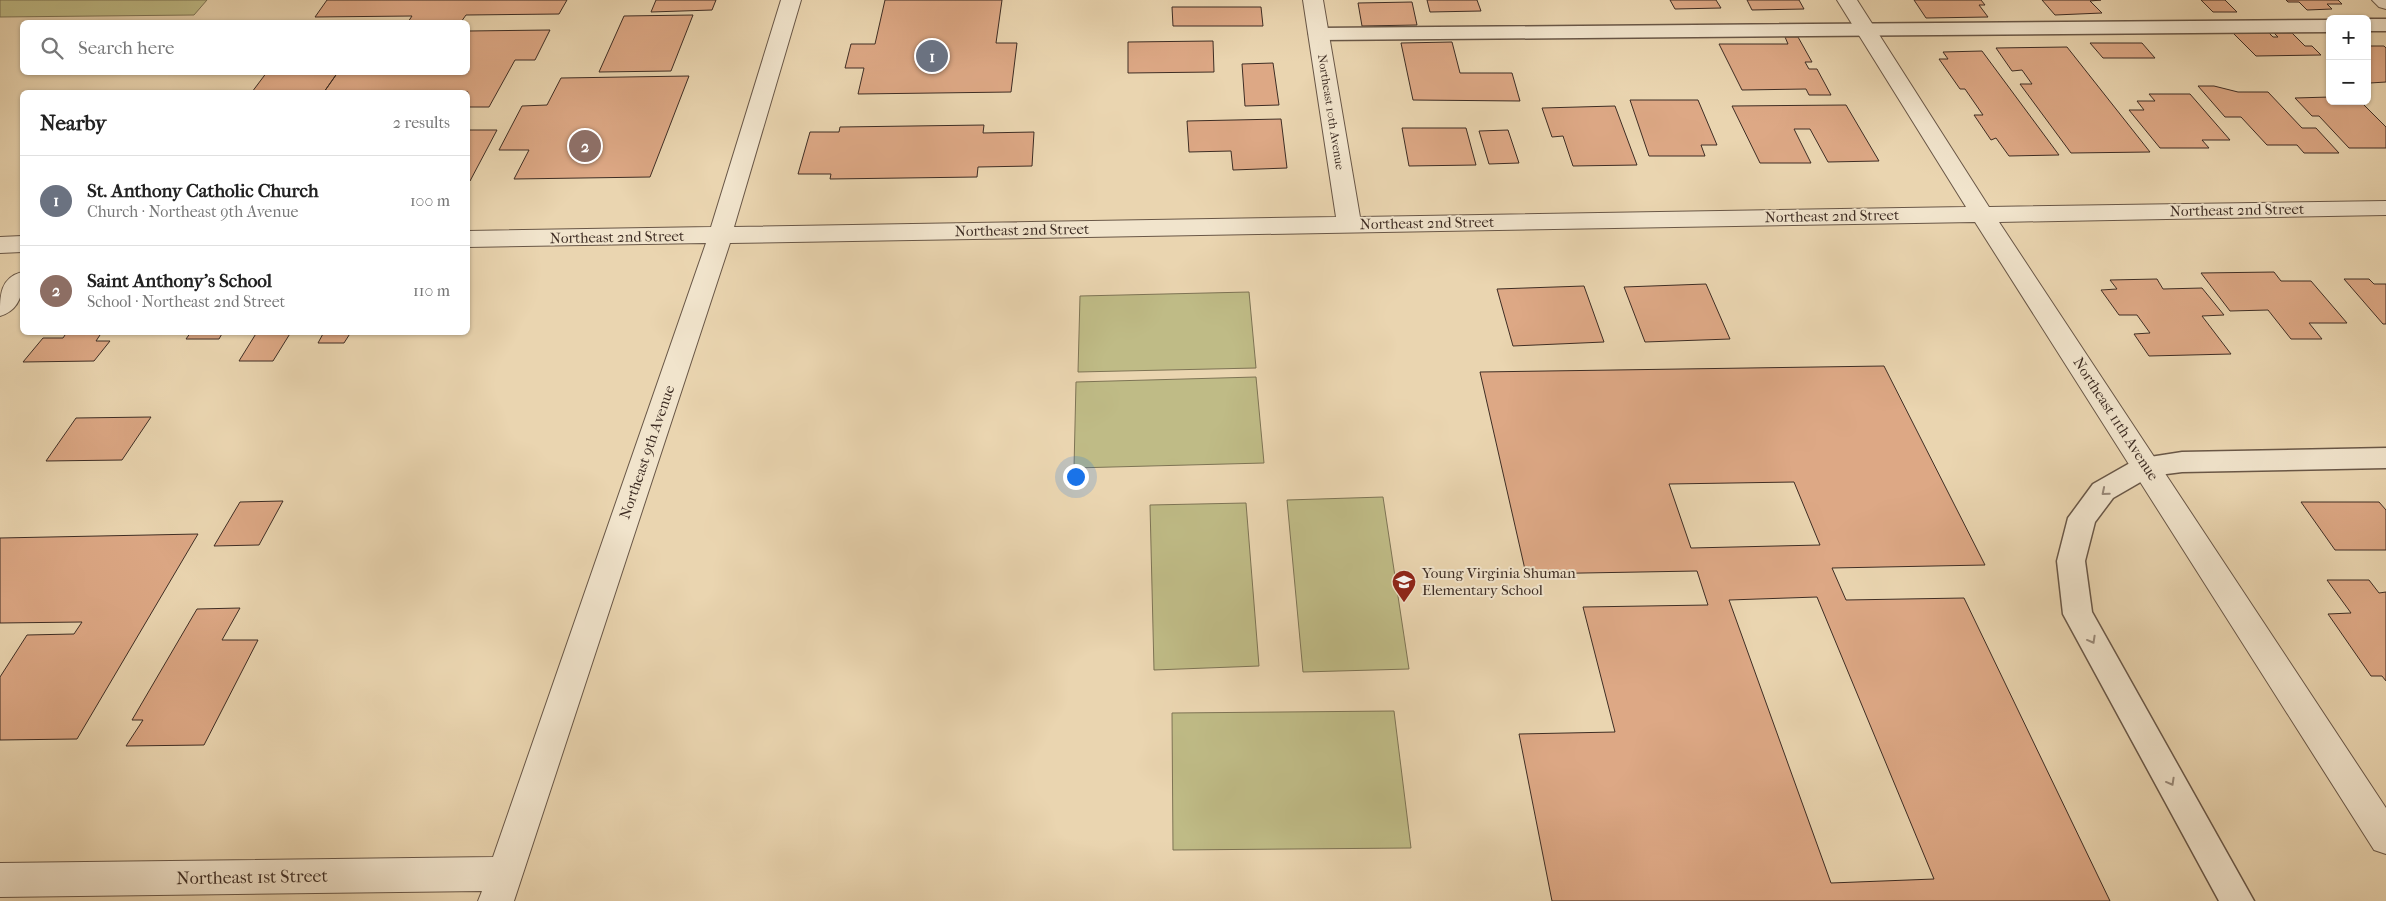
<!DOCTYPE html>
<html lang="en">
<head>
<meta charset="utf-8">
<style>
  :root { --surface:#fff; --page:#f2f2f2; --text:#222; --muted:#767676; --line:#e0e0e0; --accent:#8f2418 }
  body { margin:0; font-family:"IM FELL French Canon",serif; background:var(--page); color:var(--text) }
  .controls { position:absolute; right:15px; top:15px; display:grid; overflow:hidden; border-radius:8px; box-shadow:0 1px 4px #0004 }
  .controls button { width:45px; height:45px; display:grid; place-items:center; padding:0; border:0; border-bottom:1px solid var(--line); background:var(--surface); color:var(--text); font:25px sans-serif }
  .you { position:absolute; left:1075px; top:476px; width:18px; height:18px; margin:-12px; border:4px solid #fff; border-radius:50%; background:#1a73e8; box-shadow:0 0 0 8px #1a73e833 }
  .badge { display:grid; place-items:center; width:32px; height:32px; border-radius:50%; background:var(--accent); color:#fff; font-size:16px; font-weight:700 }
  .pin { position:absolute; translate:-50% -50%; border:2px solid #fff; box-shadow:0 1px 5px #0006 }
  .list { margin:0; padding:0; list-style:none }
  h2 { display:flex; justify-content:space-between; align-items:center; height:65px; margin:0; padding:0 20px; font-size:21px }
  h2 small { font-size:16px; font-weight:400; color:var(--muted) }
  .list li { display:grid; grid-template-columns:32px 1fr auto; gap:15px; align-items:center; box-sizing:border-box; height:90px; padding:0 20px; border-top:1px solid var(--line) }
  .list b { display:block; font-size:19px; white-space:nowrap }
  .list p { margin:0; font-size:16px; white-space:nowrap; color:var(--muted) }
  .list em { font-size:16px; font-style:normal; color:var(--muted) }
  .icon { flex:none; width:28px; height:28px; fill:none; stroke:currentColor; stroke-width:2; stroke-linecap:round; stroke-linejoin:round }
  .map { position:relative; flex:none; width:2386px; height:901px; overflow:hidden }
  .search { position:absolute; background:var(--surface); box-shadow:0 1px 4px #0004; left:20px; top:20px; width:450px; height:55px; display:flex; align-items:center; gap:12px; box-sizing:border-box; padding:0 18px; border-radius:8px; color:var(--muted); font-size:19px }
  .panel { position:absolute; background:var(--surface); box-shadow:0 1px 4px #0004; left:20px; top:90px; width:450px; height:245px; border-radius:8px }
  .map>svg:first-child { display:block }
</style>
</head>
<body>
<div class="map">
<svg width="2386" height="901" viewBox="0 0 2386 901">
  <rect width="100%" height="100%" fill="#ead5b0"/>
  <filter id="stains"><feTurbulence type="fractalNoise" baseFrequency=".004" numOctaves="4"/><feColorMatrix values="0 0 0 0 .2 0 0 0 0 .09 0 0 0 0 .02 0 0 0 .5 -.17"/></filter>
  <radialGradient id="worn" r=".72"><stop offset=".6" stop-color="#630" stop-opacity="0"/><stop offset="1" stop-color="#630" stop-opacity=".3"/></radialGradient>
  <path fill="#bfbb86" stroke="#7e7455" d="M 0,0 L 207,0 L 194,15 L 0,17 Z
    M 1249,292 L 1256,368 L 1078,372 L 1080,296 Z
    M 1256,377 L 1264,463 L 1074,468 L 1076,382 Z
    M 1383,497 L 1409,669 L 1303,672 L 1287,500 Z
    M 1246,503 L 1259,666 L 1154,670 L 1150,505 Z
    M 1394,711 L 1411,848 L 1173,850 L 1172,713 Z"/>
  <path fill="#dda885" stroke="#3e2d24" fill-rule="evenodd" d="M 327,0 L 567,0 L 559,14 L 466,15 L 461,22 L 408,22 L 412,16 L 315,17 Z
    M 656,0 L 716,0 L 712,10 L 651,12 Z
    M 885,0 L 1002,0 L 996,43 L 1017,43 L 1011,92 L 858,94 L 864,68 L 845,68 L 851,44 L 875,44 Z
    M 1427,0 L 1477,0 L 1481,11 L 1430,12 Z
    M 1670,0 L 1716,0 L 1721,8 L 1675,9 Z
    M 1747,0 L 1799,0 L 1804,9 L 1752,10 Z
    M 1914,0 L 1981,0 L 1985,5 L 1979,5 L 1988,17 L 1926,18 Z
    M 2042,0 L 2101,0 L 2090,1 L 2102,13 L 2055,15 Z
    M 2201,0 L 2225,0 L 2237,12 L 2213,12 Z
    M 2286,0 L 2338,0 L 2342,4 L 2327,4 L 2332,9 L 2307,10 L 2299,2 L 2288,2 Z
    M 1412,2 L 1417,25 L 1362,26 L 1358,3 Z
    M 1172,7 L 1261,7 L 1263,26 L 1173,26 Z
    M 693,15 L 671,71 L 599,72 L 624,16 Z
    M 550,30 L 535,60 L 515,60 L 489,107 L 468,107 L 468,92 L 324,92 L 338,72 L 468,72 L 468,31 Z
    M 2266,30 L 2273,37 L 2278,37 L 2274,33 L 2292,33 L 2305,46 L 2312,46 L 2321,55 L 2256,56 L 2231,31 Z
    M 1785,37 L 1798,37 L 1812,62 L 1805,62 L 1809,69 L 1817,69 L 1831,95 L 1809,95 L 1806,89 L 1742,90 L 1719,44 L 1788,44 Z
    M 1213,41 L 1214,72 L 1128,73 L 1128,42 Z
    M 1452,42 L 1460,73 L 1512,73 L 1520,101 L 1413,100 L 1401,43 Z
    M 2090,43 L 2142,43 L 2155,58 L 2103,58 Z
    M 2367,46 L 2384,46 L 2386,48 L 2386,82 L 2370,83 L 2367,80 Z
    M 2067,47 L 2150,152 L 2071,153 L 2020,84 L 2032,84 L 2022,70 L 2012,71 L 1996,48 Z
    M 1982,51 L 2059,155 L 2009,156 L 1996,138 L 1991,140 L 1974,115 L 1983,115 L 1965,89 L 1960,89 L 1939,59 L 1948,59 L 1943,52 Z
    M 1273,63 L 1279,105 L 1245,106 L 1242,64 Z
    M 267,72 L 338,72 L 324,92 L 252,92 Z
    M 689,76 L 650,177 L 514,179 L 529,150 L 499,150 L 522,106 L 547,105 L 561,78 Z
    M 2198,86 L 2214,86 L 2238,92 L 2268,92 L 2302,128 L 2316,128 L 2339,153 L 2304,153 L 2297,145 L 2267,145 L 2241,117 L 2225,117 Z
    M 2149,94 L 2190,94 L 2230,140 L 2202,140 L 2209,148 L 2160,148 L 2129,110 L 2144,110 L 2137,101 L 2155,101 Z
    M 2330,97 L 2330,101 L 2360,101 L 2386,127 L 2386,148 L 2349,148 L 2319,116 L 2312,116 L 2295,98 Z
    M 1630,100 L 1698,100 L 1717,145 L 1701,145 L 1705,156 L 1649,156 Z
    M 1846,105 L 1879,161 L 1828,162 L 1810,129 L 1794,129 L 1811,163 L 1760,163 L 1732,106 Z
    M 1615,106 L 1637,165 L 1573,166 L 1563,136 L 1552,137 L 1542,108 Z
    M 1281,119 L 1287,168 L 1233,170 L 1231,151 L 1189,152 L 1187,121 Z
    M 984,125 L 983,133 L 1034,132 L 1032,166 L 978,167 L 977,177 L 830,179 L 831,174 L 798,174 L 810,132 L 839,132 L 840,127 Z
    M 1402,128 L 1466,128 L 1476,165 L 1409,166 Z
    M 468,130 L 497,130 L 470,181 L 468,181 Z
    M 1508,130 L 1519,163 L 1489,164 L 1479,131 Z
    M 2274,272 L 2281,281 L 2311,281 L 2347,323 L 2309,323 L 2322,339 L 2291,339 L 2268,310 L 2230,311 L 2201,273 Z
    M 2157,279 L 2163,289 L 2202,288 L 2224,315 L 2202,316 L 2231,354 L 2149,356 L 2134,334 L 2150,333 L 2137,315 L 2119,315 L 2101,290 L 2117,289 L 2110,280 Z
    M 2344,279 L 2369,279 L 2374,284 L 2386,284 L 2386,324 L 2383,324 Z
    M 1706,284 L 1730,339 L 1645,342 L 1624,287 Z
    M 1584,286 L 1604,342 L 1513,346 L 1497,289 Z
    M 67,332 L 102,332 L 96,341 L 110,341 L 94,361 L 23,362 L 43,338 L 63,338 Z
    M 191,332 L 223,332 L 219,339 L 186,339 Z
    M 257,332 L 291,332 L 273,361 L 239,361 Z
    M 324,332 L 351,332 L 344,343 L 318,343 Z
    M 1884,366 L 1985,565 L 1832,568 L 1846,600 L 1964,598 L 2110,901 L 1552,901 L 1519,734 L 1615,732 L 1583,607 L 1708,605 L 1697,571 L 1526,574 L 1480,372 ZM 1794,482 L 1820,545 L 1691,548 L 1669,484 ZM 1817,597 L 1934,879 L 1831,883 L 1729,600 Z
    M 151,417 L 122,460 L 46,461 L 76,418 Z
    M 283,501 L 259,545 L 214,546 L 240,502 Z
    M 2301,502 L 2379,502 L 2386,510 L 2386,550 L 2335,550 Z
    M 198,534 L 77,739 L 0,740 L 0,677 L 27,635 L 74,634 L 82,622 L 0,623 L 0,538 Z
    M 2327,580 L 2369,580 L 2379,593 L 2386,592 L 2386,681 L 2382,676 L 2371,676 L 2328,614 L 2351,613 Z
    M 240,608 L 222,640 L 258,640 L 204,745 L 126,746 L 143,720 L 132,720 L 197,609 Z"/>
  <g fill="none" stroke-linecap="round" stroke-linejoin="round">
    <defs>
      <path id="service" d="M 2367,19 L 2386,19 L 2386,31 L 2367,31 Z
        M 2330,20 L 2330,32 L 1319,40 L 1312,38 L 1309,34 L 1312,30 L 1319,28 Z
        M 2386,448 L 2386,468 L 2182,472 L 2151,476 L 2113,498 L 2095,522 L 2085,561 L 2092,612 L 2254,901 L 2219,901 L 2063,614 L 2057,561 L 2068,518 L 2093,484 L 2137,459 L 2182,452 Z"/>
      <path id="minor" d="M 781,0 L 801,0 L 734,227 L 1336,217 L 1303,0 L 1323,0 L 1360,217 L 1966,207 L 1837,0 L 1857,0 L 1989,207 L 2386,201 L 2386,215 L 1999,222 L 2386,808 L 2386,854 L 2374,850 L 1975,222 L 730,243 L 514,901 L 478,901 L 482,891 L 0,897 L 0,863 L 493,857 L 706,243 L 468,247 L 468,231 L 711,227 Z
        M 2372,0 L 2386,0 L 2386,9 L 2379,7 Z
        M 22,236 L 22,252 L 0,253 L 0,237 Z
        M 22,272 C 24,290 21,310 0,316 C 0,295 0,278 22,272 Z"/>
    </defs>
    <use href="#service" stroke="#695747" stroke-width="3"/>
    <use href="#minor" stroke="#695747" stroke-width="2"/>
    <use href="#service" fill="#f1e4cc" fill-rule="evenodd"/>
    <use href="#minor" fill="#f1e4cc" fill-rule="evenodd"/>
  </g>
  <defs><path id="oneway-chevron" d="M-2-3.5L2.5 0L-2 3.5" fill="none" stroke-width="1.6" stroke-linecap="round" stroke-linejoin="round" transform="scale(1.25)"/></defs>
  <g stroke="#988878">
    <use href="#oneway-chevron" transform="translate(2105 492) rotate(140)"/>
    <use href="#oneway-chevron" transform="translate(2092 640) rotate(61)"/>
    <use href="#oneway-chevron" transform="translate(2171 782) rotate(61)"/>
  </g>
  <defs>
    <symbol id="school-pin" viewBox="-11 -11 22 30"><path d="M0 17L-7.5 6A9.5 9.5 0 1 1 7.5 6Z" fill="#8f2418" stroke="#f1e4cc"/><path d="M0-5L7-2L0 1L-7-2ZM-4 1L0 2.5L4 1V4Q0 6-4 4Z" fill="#fff"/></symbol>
  </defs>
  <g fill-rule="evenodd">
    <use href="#school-pin" x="1390" y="568" width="28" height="38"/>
  </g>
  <g text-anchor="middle" stroke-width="4" stroke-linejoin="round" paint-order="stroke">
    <g font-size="12" fill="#3e2d24" stroke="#f1e4cc">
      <text transform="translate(1331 112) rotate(81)" y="4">Northeast 10th Avenue</text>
    </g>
    <g font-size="15" fill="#3e2d24" stroke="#f1e4cc">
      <text transform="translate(2237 210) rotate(-1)" y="5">Northeast 2nd Street</text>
      <text transform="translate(1832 216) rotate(-1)" y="5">Northeast 2nd Street</text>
      <text transform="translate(1427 223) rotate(-1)" y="5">Northeast 2nd Street</text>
      <text transform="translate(1022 230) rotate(-1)" y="5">Northeast 2nd Street</text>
      <text transform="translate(617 237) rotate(-1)" y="5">Northeast 2nd Street</text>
      <text transform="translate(2116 419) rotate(57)" y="5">Northeast 11th Avenue</text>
      <text transform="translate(647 452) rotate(-71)" y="5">Northeast 9th Avenue</text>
    </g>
    <g font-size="15" fill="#3e2d24" stroke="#f1e4cc" text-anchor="start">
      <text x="1422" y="578">Young Virginia Shuman<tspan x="1422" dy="17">Elementary School</tspan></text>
    </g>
    <g font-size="18" fill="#3e2d24" stroke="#f1e4cc">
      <text transform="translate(252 877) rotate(-1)" y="6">Northeast 1st Street</text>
    </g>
  </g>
  <rect width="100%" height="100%" filter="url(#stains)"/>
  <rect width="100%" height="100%" fill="url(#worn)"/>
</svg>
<div class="controls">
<button>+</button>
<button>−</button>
</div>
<div class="you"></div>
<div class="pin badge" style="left:932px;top:56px;background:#6b7280">1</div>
<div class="pin badge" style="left:585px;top:146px;background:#8d6e63">2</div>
<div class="search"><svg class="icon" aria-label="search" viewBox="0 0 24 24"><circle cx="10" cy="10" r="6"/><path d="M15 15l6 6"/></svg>Search here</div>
<section class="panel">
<h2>Nearby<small>2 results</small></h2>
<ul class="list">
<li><span class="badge" style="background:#6b7280">1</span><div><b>St. Anthony Catholic Church</b><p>Church · Northeast 9th Avenue</p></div><em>100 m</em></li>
<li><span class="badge" style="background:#8d6e63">2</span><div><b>Saint Anthony's School</b><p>School · Northeast 2nd Street</p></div><em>110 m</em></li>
</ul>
</section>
</div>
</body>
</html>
